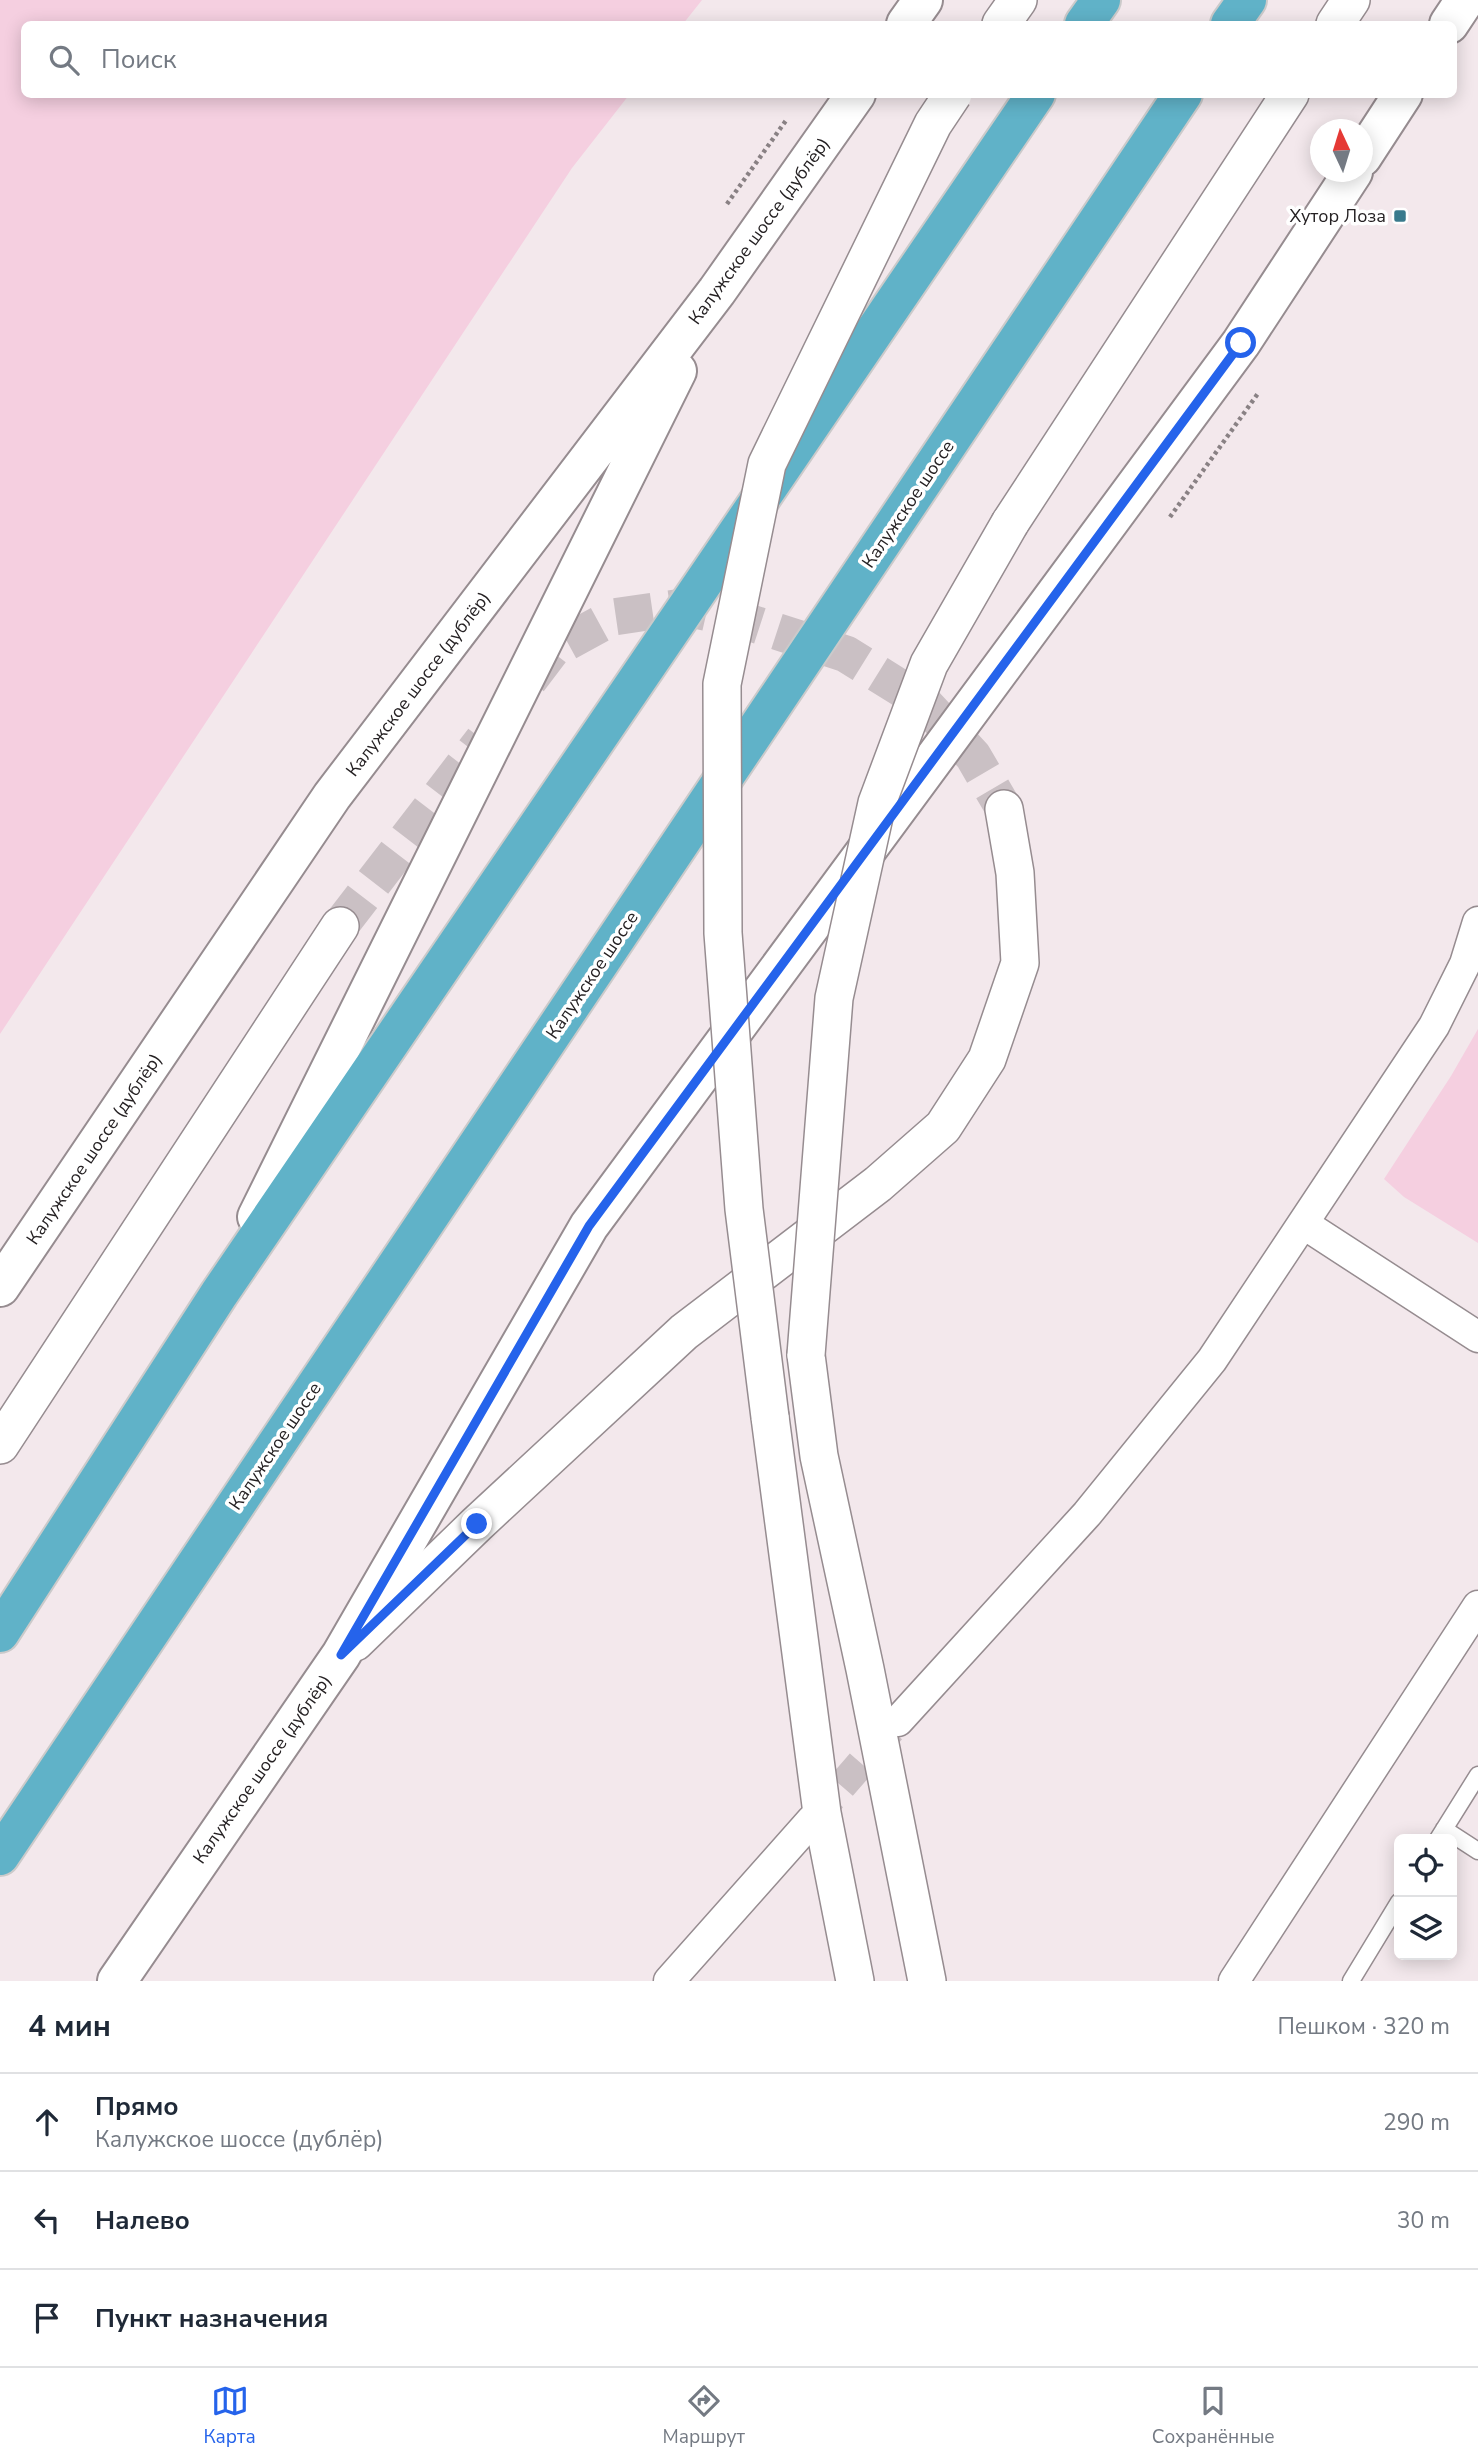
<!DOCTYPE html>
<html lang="ru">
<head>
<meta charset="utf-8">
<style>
  :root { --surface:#fff; --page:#f2f2f3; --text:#1f2937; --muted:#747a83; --line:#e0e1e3; --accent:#2563eb }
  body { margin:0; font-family:"Nunito Sans",sans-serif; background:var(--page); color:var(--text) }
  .controls { position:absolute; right:21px; bottom:21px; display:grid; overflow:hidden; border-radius:10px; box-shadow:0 4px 18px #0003 }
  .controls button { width:63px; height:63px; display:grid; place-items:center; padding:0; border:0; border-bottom:2px solid var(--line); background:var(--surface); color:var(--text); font:35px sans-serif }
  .compass { position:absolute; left:1310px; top:119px; width:63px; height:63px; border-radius:50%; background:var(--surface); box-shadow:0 4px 18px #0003; rotate:356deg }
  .stop { position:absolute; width:21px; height:21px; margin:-16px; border:5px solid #2563eb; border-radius:50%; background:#fff }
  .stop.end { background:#2563eb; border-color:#fff; box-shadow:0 2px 7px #0008 }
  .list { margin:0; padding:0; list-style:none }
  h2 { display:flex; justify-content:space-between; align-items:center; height:91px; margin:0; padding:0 28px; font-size:30px }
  h2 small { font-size:23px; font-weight:400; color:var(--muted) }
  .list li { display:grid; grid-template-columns:46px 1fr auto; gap:21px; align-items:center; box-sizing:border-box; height:98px; padding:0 28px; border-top:2px solid var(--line) }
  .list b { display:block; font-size:26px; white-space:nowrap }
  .list p { margin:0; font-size:23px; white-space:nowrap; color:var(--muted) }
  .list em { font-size:23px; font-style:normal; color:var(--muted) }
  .icon { flex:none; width:38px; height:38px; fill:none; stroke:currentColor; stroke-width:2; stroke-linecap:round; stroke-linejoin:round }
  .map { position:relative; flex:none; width:1478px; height:1981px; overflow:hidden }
  .search { position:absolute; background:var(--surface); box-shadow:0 4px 18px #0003; left:21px; right:21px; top:21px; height:77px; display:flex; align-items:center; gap:18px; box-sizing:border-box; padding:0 24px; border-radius:10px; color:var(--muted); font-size:26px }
  .sheet { height:385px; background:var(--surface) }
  nav { display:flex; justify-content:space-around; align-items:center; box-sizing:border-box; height:98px; border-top:2px solid var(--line); background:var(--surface); font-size:19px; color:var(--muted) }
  nav a { display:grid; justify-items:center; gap:4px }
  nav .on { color:var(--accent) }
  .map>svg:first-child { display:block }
</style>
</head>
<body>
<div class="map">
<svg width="1478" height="1981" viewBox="0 0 1478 1981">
  <rect width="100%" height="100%" fill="#f3e8ec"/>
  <path fill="#f5cfe0" d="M 0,0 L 702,0 L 683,24 L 24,24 L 24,94 L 629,95 L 572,168 L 0,1034 Z
    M 1478,1029 L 1478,1243 L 1404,1197 L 1384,1179 L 1451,1076 Z"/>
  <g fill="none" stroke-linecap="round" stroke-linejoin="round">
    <path stroke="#cac0c4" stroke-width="30" stroke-dasharray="30 15" stroke-linecap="butt" d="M 812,1820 L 891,1729"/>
    <path stroke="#cac0c4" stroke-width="37" stroke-dasharray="37 18" stroke-linecap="butt" d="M 529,680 L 551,651 L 613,617 L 682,607 L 748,622 L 846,654 L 923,702 L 973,756 L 1004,809
      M 340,926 L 483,740"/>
    <defs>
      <path id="service" d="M 1444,1829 L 1478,1851
        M 1438,1839 L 1478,1775
        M 1351,1981 L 1399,1902"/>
      <path id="minor" d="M 1304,1224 L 1478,1337
        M 898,1721 L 1087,1514 L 1212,1360 L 1434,1026 L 1465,964 L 1478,922
        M 669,1981 L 812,1820
        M 1234,1981 L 1478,1606"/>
      <path id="tertiary" d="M 1001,24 L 1018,0
        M 1335,24 L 1351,0
        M 1010,523 L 1290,94
        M 806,1355 L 819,1456 L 865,1669 L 927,1981
        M 770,1417 L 822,1813 L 855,1981
        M 0,1445 L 340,926
        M 355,1642 L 477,1524 L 684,1332 L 878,1184 L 943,1127 L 987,1059 L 1020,963 L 1015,873 L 1004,809"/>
      <path id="secondary" d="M 906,24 L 923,0
        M 1449,24 L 1465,0
        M 1362,157 L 1403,94
        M 257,1217 L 677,371
        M 0,1287 L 332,796 L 717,291 L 856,94
        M 117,1981 L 341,1655 L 589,1226 L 1241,343 L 1353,172"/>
      <path id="trunk" d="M 1084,24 L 1101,0
        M 1230,24 L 1247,0
        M 0,1633 L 219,1294 L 1036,94
        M 0,1856 L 1183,94"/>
    </defs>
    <use href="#service" stroke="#968c90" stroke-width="19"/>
    <use href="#minor" stroke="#968c90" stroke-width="33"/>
    <use href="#tertiary" stroke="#968c90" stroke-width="40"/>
    <use href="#secondary" stroke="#968c90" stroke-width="42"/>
    <use href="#trunk" stroke="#cbcaca" stroke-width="42"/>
    <path stroke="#898184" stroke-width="4.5" stroke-dasharray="3.5 3.5" stroke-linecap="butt" d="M 727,204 L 787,119
      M 1170,517 L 1259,392"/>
    <use href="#service" stroke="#fff" stroke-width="16"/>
    <use href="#minor" stroke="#fff" stroke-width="30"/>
    <use href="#tertiary" stroke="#fff" stroke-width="37"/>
    <use href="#secondary" stroke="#fff" stroke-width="38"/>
    <use href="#trunk" stroke="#60b2c8" stroke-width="38"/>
    <defs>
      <path id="tertiary-bridge" d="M 806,1355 L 834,998 L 877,803 L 929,664 L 1010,523
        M 770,1417 L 744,1209 L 723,933 L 722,684 L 767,464 L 933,124 L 953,94"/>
    </defs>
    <use href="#tertiary-bridge" stroke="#968c90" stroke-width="40" stroke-linecap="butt"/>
    <use href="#tertiary-bridge" stroke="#fff" stroke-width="37"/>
  </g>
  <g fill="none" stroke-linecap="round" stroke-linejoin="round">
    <path stroke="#2563eb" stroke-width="9" d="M 477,1524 L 341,1655 L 589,1226 L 1241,343"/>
  </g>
  <rect fill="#397a8d" stroke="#fff" stroke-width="2.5" x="1393" y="209" width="14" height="14" rx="3.5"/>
  <g text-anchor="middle" stroke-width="7" stroke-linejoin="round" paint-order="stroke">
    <g font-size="18" fill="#252123" stroke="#fff" text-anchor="end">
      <text x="1386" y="222">Хутор Лоза</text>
    </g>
    <g font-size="18" fill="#252123" stroke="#fff">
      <text transform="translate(759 231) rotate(-54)" y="6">Калужское шоссе (дублёр)</text>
      <text transform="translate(908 504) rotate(-56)" y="6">Калужское шоссе</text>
      <text transform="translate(418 684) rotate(-53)" y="6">Калужское шоссе (дублёр)</text>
      <text transform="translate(592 975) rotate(-56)" y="6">Калужское шоссе</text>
      <text transform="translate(94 1149) rotate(-56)" y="6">Калужское шоссе (дублёр)</text>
      <text transform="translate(275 1446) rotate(-56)" y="6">Калужское шоссе</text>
      <text transform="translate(262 1769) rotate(-55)" y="6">Калужское шоссе (дублёр)</text>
    </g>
  </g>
</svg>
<div class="controls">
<button><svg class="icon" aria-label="locate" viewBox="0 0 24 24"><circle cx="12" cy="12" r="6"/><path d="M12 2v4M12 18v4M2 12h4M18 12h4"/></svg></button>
<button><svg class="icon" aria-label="layers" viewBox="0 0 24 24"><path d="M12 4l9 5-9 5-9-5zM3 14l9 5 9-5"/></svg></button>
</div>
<svg class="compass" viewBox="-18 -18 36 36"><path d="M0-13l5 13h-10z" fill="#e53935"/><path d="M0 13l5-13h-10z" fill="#747a83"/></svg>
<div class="stop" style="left:1241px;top:343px"></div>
<div class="stop end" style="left:477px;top:1524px"></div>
<div class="search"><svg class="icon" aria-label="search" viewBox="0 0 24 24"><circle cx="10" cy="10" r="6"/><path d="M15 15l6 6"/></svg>Поиск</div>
</div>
<section class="sheet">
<h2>4 мин<small>Пешком · 320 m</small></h2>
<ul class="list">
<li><svg class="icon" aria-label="ahead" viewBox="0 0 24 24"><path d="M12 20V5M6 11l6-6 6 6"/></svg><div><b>Прямо</b><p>Калужское шоссе (дублёр)</p></div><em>290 m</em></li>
<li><svg class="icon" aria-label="left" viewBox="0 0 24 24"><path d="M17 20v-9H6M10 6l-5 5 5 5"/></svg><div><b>Налево</b></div><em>30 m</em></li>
<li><svg class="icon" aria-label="arrive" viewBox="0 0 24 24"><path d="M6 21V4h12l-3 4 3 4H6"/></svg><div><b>Пункт назначения</b></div></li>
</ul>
</section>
<nav>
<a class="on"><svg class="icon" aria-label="map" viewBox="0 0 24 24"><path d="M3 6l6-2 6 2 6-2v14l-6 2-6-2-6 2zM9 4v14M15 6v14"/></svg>Карта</a>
<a><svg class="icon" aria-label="directions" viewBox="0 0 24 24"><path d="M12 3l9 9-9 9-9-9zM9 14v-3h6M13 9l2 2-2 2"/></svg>Маршрут</a>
<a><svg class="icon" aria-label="saved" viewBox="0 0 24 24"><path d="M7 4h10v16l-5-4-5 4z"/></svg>Сохранённые</a>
</nav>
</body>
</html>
